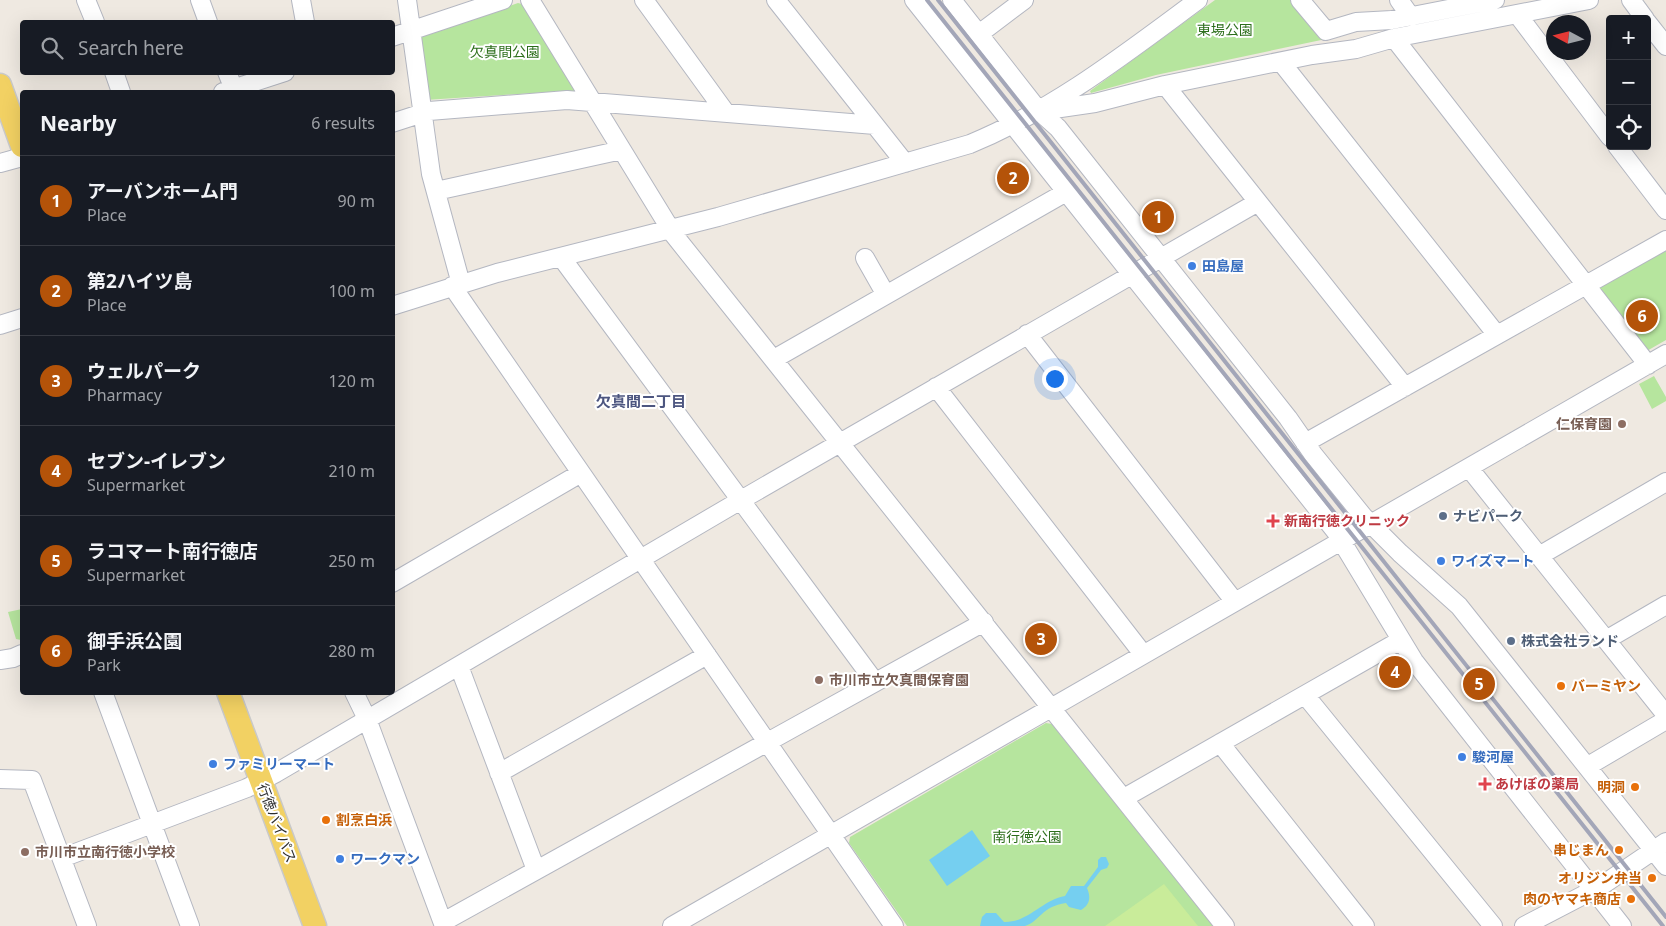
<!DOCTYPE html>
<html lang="en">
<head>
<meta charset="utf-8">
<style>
  :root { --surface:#171b24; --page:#242831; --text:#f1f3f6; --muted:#9ea1a6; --line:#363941; --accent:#b45309 }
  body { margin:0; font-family:"Noto Sans","Noto Sans JP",sans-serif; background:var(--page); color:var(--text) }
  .controls { position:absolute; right:15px; top:15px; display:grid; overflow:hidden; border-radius:5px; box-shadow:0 5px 20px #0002 }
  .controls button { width:45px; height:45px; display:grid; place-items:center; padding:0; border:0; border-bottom:1px solid var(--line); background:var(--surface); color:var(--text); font:25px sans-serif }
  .compass { position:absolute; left:1546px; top:15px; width:45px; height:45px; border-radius:50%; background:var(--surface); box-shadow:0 5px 20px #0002; rotate:277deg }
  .you { position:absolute; left:1054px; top:378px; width:18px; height:18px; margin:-12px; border:4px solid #fff; border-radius:50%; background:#1a73e8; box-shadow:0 0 0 8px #1a73e833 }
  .badge { display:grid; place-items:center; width:32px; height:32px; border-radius:50%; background:var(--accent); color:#fff; font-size:16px; font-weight:700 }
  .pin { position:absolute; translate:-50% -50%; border:2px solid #fff; box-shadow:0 1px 5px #0006 }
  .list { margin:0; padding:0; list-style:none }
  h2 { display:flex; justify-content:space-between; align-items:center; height:65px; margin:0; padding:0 20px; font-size:21px }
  h2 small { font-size:16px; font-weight:400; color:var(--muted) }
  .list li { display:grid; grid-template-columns:32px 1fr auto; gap:15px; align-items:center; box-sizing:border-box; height:90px; padding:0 20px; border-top:1px solid var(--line) }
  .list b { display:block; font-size:19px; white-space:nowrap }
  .list p { margin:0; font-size:16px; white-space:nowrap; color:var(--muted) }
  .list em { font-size:16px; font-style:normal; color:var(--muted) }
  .icon { flex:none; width:28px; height:28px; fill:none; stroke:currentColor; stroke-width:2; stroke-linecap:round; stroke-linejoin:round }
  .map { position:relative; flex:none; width:1666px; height:926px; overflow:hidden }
  .search { position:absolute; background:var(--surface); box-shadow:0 5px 20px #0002; left:20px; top:20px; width:375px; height:55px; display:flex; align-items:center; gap:12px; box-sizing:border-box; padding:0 18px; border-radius:5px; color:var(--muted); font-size:19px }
  .panel { position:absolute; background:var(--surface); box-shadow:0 5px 20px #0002; left:20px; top:90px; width:375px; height:605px; border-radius:5px }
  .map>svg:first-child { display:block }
</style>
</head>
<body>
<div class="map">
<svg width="1666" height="926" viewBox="0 0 1666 926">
  <rect width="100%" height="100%" fill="#efe9e1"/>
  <path fill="#b6e59e" d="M 1215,0 L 1293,0 L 1326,39 L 1156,75 L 1091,93 L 1090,91 Z
    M 518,3 L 525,5 L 580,92 L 564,91 L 425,100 L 418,42 L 421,36 Z
    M 1666,247 L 1666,340 L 1645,352 L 1599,292 L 1601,284 Z
    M 1654,376 L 1666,397 L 1666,401 L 1652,409 L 1639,384 Z
    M 22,609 L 22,639 L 21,640 L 16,639 L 8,612 Z
    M 1046,723 L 1052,724 L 1213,926 L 907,926 L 849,843 L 850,837 Z"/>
  <path fill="#c9ec9a" d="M 1164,884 L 1198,926 L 1105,926 Z"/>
  <path fill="#75cff0" d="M 972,830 L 990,856 L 947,886 L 929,860 Z
    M 1101,857 L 1106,857 L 1109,864 L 1107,868 L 1101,870 L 1087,888 C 1091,897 1090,905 1081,910 L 1069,907 L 1066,903 C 1042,906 1039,922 1025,926 C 1012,926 993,926 980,926 L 982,917 L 986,913 L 996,913 L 1004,922 C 1028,923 1042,900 1065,896 L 1071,886 L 1084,886 L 1098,867 L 1098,860 Z"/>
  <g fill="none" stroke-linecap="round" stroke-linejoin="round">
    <defs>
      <path id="minor" d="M 86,0 L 95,22
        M 200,0 L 208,22
        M 301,0 L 305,22
        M 407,0 L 431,174 L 461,284
        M 530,0 L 674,235 L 1225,926
        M 644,0 L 726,113
        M 776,0 L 905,163
        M 914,0 L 1336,532 L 1414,661 L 1622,926
        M 952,0 L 1039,111 L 1058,128 L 1288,418 L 1313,454 L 1363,516 L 1400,553 L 1459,606 L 1666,866
        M 1300,0 L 1326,31 L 1356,22 L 1392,20 L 1495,0
        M 1399,0 L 1411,17
        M 1631,0 L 1645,19
        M 1517,14 L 1610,137
        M 1647,22 L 1666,46
        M 979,34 L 1024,0
        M 392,37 L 503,0
        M 1394,38 L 1648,365
        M 1281,62 L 1497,335
        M 114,72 L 121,92
        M 227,72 L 235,92
        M 1165,85 L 1405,387
        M 223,92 L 285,72
        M 1047,110 L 1095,103 L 1165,85 L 1312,55 L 1356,49 L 1394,38 L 1589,0
        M 392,123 L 429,111 L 567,100 L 875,125
        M 1617,146 L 1666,210
        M 0,163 L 22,157
        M 436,191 L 622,150
        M 561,257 L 875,682
        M 865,258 L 886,295
        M 452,286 L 894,926
        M 392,306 L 497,273 L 718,217 L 970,144 C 1055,109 1125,54 1198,0
        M 0,325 L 22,318
        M 1027,334 L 1235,602
        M 774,359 L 1068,191
        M 936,387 L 1143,654
        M 1305,443 L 1666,240
        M 1469,468 L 1666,715
        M 1539,556 L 1666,482
        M 392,583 L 581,473
        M 1606,640 L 1666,605
        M 0,660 L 13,658 L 22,654
        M 459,666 L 536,870
        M 103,692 L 190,926
        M 354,692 L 367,719 L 444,926
        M 1305,695 L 1493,926
        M 1220,743 L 1365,926
        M 1588,766 L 1666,720
        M 499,773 L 707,655
        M 0,779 L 32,780 L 87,926
        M 1124,798 L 1401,640
        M 62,858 L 247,788 L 276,773 L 741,500 L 1258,202
        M 443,922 L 984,622
        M 672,926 L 1666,354
        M 1524,926 L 1601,886 L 1666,842"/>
      <path id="major" d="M 0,85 L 22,146
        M 228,692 L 315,926"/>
    </defs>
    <use href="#minor" stroke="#b4b7c1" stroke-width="20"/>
    <use href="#major" stroke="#c9c9c9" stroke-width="25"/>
    <use href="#minor" stroke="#fff" stroke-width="18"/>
    <use href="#major" stroke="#f2d163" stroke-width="22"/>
    <path stroke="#a3a6b8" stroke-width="4" d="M 927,0 L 1663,926
      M 938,0 L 1666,917"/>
  </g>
  <g fill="#3f7fe0" stroke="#fff" stroke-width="2">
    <circle cx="1192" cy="266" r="5"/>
    <circle cx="1441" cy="561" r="5"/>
    <circle cx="1462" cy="757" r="5"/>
    <circle cx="213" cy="764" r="5"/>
    <circle cx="340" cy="859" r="5"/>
  </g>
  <g fill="#8d6e63" stroke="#fff" stroke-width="2">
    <circle cx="1622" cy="424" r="5"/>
    <circle cx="819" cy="680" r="5"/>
    <circle cx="25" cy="852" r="5"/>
  </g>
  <g fill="#5c6f8a" stroke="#fff" stroke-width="2">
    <circle cx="1443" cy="516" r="5"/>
    <circle cx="1511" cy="641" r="5"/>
  </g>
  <g fill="#e0444e" stroke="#fff" stroke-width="2">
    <path d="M1270.5 513.5h5v5h5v5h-5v5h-5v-5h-5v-5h5z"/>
    <path d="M1482.5 776.5h5v5h5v5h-5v5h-5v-5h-5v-5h5z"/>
  </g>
  <g fill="#e8710a" stroke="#fff" stroke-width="2">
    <circle cx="1561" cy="686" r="5"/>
    <circle cx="1635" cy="787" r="5"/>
    <circle cx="326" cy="820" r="5"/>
    <circle cx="1619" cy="850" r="5"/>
    <circle cx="1652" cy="878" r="5"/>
    <circle cx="1631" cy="899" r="5"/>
  </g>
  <g text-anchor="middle" stroke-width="4" stroke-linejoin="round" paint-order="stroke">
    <g font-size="14" fill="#2c6e1b" stroke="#fff">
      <text x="1225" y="35">東場公園</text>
      <text x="505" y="57">欠真間公園</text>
      <text x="1027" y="842">南行徳公園</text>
    </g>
    <g font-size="14" font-weight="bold" fill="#366cbe" stroke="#fff" text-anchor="start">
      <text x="1202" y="271">田島屋</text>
      <text x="1451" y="566">ワイズマート</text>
      <text x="1472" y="762">駿河屋</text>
      <text x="223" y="769">ファミリーマート</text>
      <text x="350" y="864">ワークマン</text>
    </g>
    <g font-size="14" font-weight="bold" fill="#785e54" stroke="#fff" text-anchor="start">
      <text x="1612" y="429" text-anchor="end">仁保育園</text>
      <text x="829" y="685">市川市立欠真間保育園</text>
      <text x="35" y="857">市川市立南行徳小学校</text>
    </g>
    <g font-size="14" font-weight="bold" fill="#4e5e75" stroke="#fff" text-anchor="start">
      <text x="1453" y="521">ナビパーク</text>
      <text x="1521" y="646">株式会社ランド</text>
    </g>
    <g font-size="14" font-weight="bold" fill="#be3a42" stroke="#fff" text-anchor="start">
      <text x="1284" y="526">新南行徳クリニック</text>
      <text x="1495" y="789">あけぼの薬局</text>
    </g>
    <g font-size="14" font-weight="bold" fill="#c56008" stroke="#fff" text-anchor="end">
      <text x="1571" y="691" text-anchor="start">バーミヤン</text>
      <text x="1625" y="792">明洞</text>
      <text x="336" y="825" text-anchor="start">割烹白浜</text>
      <text x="1609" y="855">串じまん</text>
      <text x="1642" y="883">オリジン弁当</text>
      <text x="1621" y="904">肉のヤマキ商店</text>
    </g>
    <g font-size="14" fill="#2e2e2e" stroke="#fff">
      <text transform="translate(277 823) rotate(69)" y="5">行徳バイパス</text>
    </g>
    <g font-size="15" font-weight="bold" fill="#4d5680" stroke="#fff">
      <text x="641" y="407">欠真間二丁目</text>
    </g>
  </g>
</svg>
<div class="controls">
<button>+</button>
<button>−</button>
<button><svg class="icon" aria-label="locate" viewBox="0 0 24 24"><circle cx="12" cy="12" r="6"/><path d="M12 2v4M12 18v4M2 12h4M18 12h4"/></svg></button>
</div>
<svg class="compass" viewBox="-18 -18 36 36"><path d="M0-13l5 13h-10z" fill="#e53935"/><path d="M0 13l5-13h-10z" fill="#9ea1a6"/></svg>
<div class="you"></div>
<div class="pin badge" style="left:1158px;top:217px">1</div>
<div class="pin badge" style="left:1013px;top:178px">2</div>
<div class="pin badge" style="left:1041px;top:639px">3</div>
<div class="pin badge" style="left:1395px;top:672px">4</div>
<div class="pin badge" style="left:1479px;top:684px">5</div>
<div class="pin badge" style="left:1642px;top:316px">6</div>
<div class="search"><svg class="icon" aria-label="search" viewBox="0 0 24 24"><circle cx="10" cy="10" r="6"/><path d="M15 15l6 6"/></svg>Search here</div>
<section class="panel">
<h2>Nearby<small>6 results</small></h2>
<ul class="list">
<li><span class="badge">1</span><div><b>アーバンホーム門</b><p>Place</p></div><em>90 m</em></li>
<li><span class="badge">2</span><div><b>第2ハイツ島</b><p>Place</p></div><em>100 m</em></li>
<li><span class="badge">3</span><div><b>ウェルパーク</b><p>Pharmacy</p></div><em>120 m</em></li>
<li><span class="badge">4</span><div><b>セブン-イレブン</b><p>Supermarket</p></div><em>210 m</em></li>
<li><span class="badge">5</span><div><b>ラコマート南行徳店</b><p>Supermarket</p></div><em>250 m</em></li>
<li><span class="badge">6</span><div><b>御手浜公園</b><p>Park</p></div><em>280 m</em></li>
</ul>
</section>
</div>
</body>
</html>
